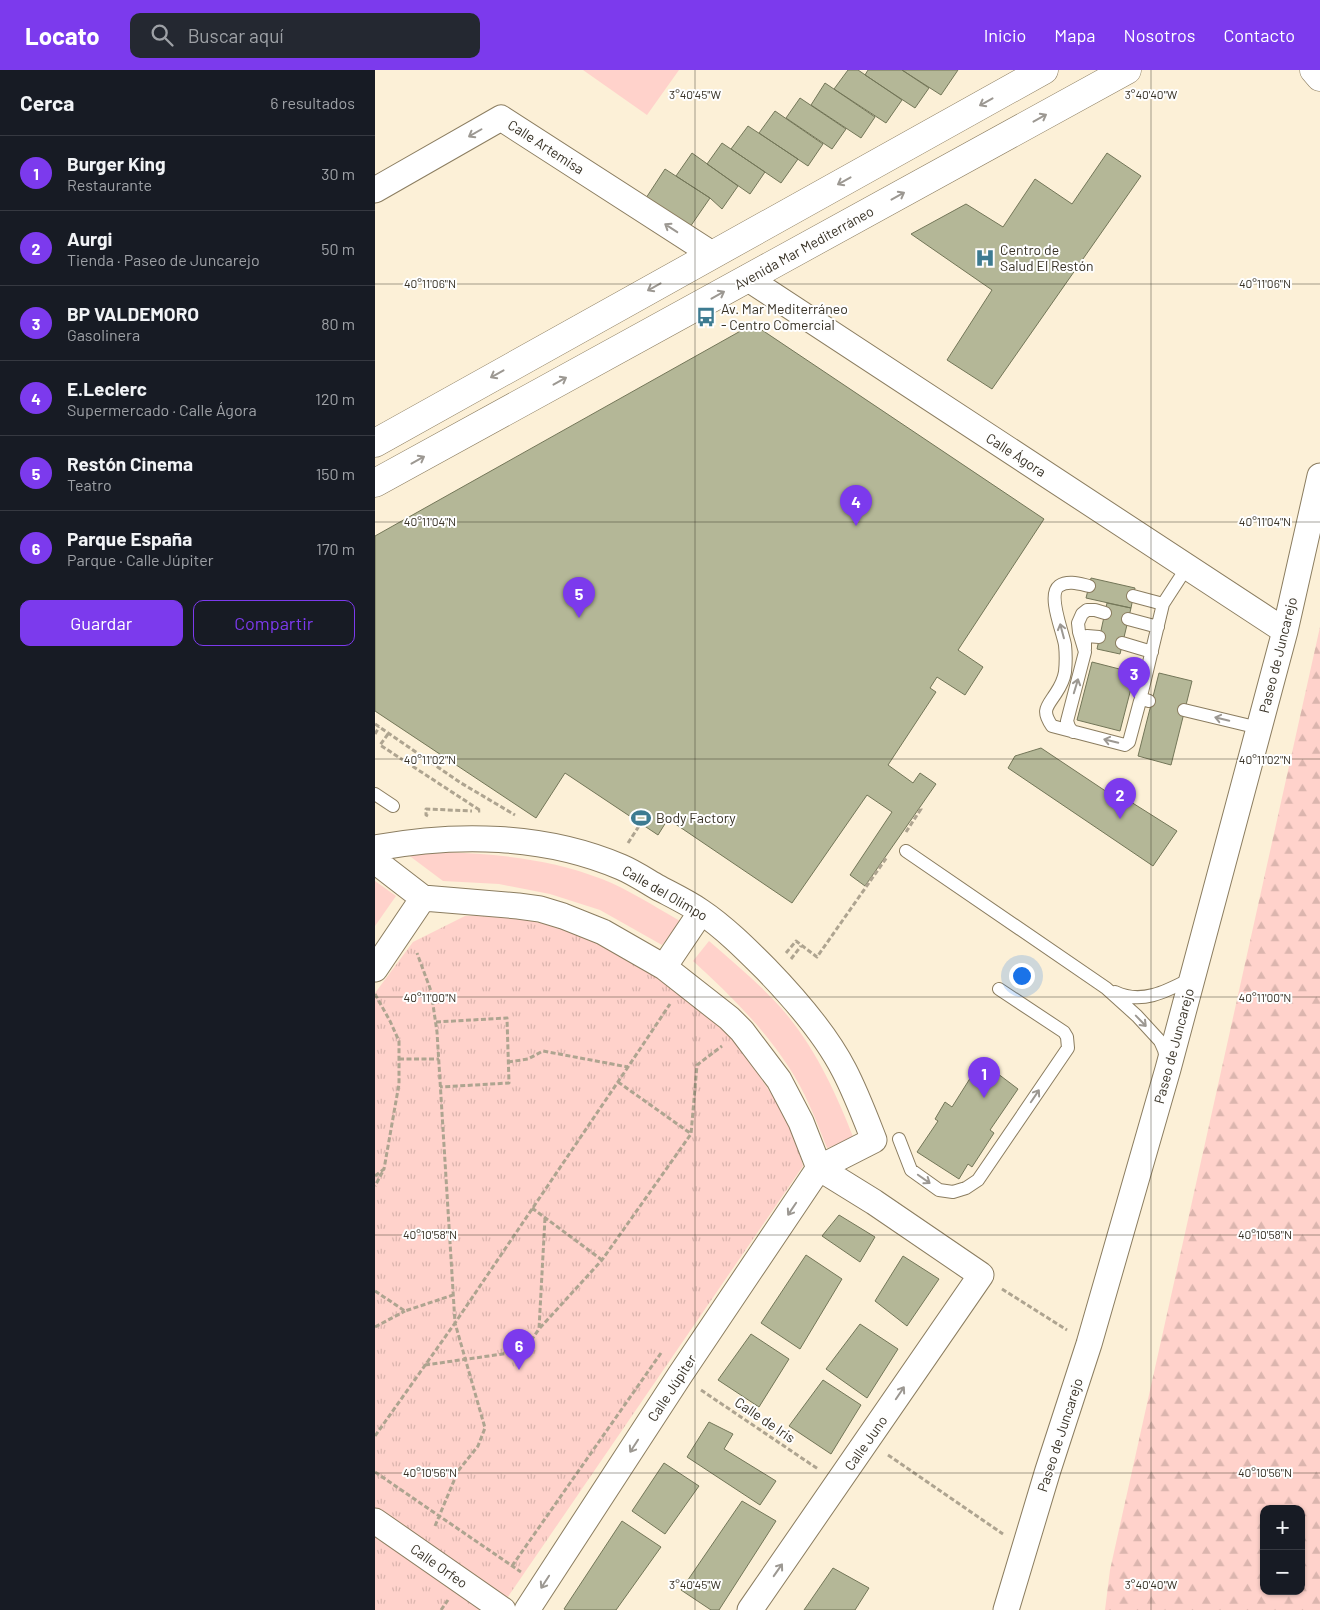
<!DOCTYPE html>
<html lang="es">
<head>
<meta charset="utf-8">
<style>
  :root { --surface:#171b24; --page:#242831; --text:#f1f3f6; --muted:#9ea1a6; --line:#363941; --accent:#7c3aed }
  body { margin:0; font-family:Barlow,sans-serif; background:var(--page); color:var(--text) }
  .controls { position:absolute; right:15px; bottom:15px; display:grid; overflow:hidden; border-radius:10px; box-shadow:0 1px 4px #0004 }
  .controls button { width:45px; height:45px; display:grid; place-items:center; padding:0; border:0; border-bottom:1px solid var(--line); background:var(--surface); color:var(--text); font:25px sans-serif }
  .you { position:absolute; left:646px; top:905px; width:18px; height:18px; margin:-12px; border:4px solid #fff; border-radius:50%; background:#1a73e8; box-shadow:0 0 0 8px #1a73e833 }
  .badge { display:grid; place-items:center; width:32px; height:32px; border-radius:50%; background:var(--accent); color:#fff; font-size:16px; font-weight:700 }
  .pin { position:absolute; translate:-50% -41px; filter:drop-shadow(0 1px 2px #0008) }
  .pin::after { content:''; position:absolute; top:26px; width:18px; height:15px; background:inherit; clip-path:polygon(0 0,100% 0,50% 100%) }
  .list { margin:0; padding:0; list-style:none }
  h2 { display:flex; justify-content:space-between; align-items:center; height:65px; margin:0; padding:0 20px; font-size:21px }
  h2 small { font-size:16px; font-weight:400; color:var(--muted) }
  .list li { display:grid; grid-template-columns:32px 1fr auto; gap:15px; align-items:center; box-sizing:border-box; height:75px; padding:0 20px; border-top:1px solid var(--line) }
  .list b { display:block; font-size:19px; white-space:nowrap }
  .list p { margin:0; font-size:16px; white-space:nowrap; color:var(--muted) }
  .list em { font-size:16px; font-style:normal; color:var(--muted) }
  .actions { display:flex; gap:10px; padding:15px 20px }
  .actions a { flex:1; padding:11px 0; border:1px solid var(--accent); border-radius:10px; text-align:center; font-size:18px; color:var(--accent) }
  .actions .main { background:var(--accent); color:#fff }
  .icon { flex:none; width:28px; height:28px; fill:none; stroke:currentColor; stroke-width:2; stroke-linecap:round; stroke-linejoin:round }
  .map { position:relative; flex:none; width:945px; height:1540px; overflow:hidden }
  header { display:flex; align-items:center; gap:30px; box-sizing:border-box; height:70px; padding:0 25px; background:var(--accent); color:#fff }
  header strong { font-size:24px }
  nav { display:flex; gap:28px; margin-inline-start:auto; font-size:18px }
  .search { width:350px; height:45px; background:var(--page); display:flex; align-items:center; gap:12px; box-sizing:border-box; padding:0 18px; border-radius:10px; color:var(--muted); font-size:19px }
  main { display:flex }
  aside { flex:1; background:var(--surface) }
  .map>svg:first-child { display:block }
</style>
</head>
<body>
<header>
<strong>Locato</strong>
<div class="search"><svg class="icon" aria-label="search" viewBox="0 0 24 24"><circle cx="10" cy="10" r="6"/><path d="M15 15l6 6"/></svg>Buscar aquí</div>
<nav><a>Inicio</a><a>Mapa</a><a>Nosotros</a><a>Contacto</a></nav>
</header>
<main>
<aside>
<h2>Cerca<small>6 resultados</small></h2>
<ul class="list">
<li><span class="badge">1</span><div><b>Burger King</b><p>Restaurante</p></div><em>30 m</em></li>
<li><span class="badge">2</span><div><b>Aurgi</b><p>Tienda · Paseo de Juncarejo</p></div><em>50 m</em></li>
<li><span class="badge">3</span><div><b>BP VALDEMORO</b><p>Gasolinera</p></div><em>80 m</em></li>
<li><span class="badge">4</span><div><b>E.Leclerc</b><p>Supermercado · Calle Ágora</p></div><em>120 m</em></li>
<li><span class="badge">5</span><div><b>Restón Cinema</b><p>Teatro</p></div><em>150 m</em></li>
<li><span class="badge">6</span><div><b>Parque España</b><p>Parque · Calle Júpiter</p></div><em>170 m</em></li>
</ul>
<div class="actions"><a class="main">Guardar</a><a>Compartir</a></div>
</aside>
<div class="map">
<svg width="945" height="1540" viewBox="0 0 945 1540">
  <defs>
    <pattern id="forest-firs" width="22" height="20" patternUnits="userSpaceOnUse" patternTransform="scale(1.25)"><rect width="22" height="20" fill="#ffd2cb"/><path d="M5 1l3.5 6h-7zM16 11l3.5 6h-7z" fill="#dbb5ae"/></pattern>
    <pattern id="park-tufts" width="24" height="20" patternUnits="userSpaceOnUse" patternTransform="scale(1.25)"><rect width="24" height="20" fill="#ffd2cb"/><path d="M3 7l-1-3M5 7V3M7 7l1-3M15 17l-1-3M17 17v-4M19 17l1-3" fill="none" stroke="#dbb5ae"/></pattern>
  </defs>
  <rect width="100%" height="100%" fill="#fcf0d7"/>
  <path fill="#ffd2cb" d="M 208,0 L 304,0 L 272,45 Z
    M 69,782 C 122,784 176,789 227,809 C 254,820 279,836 305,851 L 287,875 L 225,840 L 175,824 L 124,814 L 68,811 L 32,784 Z
    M 0,811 L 21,826 L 0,856 Z
    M 334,871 C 359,893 385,914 407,939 C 440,977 461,1023 479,1069 L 452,1078 C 441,1050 430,1021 413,996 C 387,956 353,923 318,891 Z"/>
  <path fill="url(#forest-firs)" fill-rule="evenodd" d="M 945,557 L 945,1540 L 730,1540 L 735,1500 ZM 889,1439 L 926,1439 L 926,1521 L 889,1521 Z"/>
  <path fill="url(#park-tufts)" d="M 123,844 L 189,858 L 231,875 L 269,894 L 345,954 L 369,983 L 409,1043 L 422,1073 L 428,1096 L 124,1540 L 0,1540 L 0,923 L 38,872 L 90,846 Z"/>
  <path fill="#b4b797" stroke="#737658" d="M 473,0 L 483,0 L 527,30 L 511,53 L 459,19 Z
    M 493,0 L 527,0 L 554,18 L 540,38 L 490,5 Z
    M 527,0 L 583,0 L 566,25 Z
    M 450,13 L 500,47 L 486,68 L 436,35 Z
    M 425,28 L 471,59 L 457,79 L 411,48 Z
    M 400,41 L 448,74 L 433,96 L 384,63 Z
    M 373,56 L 423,89 L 406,113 L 356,79 Z
    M 347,73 L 390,102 L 375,124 L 332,94 Z
    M 317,83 L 363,116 L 347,139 L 335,128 L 301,106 Z
    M 732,83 L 766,106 L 617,319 L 572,290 L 617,220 L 536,164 L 591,134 L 628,157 L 660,109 L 697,134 Z
    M 290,99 L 335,128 L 315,157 L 271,128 Z
    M 378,254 L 669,449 L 583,580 L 608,597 L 590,625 L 562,607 L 555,618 L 561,622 L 513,695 L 538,713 L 545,703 L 561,714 L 490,816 L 475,805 L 517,742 L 492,725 L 417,833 L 293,749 L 283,765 L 190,703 L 161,748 L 0,641 L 0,466 Z
    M 716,508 L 760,518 L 756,538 L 711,528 Z
    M 732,533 L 756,538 L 745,584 L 722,579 Z
    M 717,592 L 760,603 L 745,661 L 702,650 Z
    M 784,603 L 817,611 L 796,695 L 763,686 Z
    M 666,678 L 753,736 L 756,732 L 802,761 L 778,796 L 633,698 L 640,686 Z
    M 606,991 L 643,1019 L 615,1060 L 619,1063 L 597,1097 L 593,1094 L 584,1109 L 542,1082 L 563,1051 L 560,1049 L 570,1032 L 577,1037 Z
    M 464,1145 L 500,1167 L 485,1192 L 447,1166 Z
    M 431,1185 L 467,1209 L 425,1279 L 386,1253 Z
    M 528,1186 L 564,1209 L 532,1256 L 500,1231 Z
    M 485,1254 L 523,1279 L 492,1328 L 451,1299 Z
    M 376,1264 L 414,1289 L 384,1337 L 343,1310 Z
    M 448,1310 L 486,1335 L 456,1384 L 414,1356 Z
    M 334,1352 L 358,1364 L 349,1379 L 401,1411 L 385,1435 L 312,1387 Z
    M 289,1393 L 324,1416 L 290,1464 L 257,1441 Z
    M 367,1431 L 401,1451 L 344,1540 L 336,1540 L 306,1520 Z
    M 247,1451 L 286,1477 L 241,1540 L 191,1540 L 189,1539 Z
    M 458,1498 L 494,1518 L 480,1540 L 429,1540 Z"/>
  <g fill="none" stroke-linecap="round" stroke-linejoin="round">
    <defs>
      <path id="lane" d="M 714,516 C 705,514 693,510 684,516 C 672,525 688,562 690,575 C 691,584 691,592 690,602 C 689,608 685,617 681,623 C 672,637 666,640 677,656 L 750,675 L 754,672 L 765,631 L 768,629
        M 758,526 L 788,534
        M 753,549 L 783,557
        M 747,573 L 777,582
        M 710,579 L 710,570 L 712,566 L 724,567
        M 774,631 L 768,629 L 766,626 L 788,534 L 812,497
        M 809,640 L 884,658
        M 698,662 L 694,657 L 692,651 L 710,582 L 704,562 L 703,553 L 707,544 L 712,540 L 720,540 L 730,543
        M 0,724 L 18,736
        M 531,781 L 731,918 L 762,946 L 785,971 L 789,980 L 792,992
        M 740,922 C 767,935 792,921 817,908
        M 524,1069 L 536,1100 L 564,1120 L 578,1122 L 591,1118 L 603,1110 L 693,978 L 692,967 L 689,962 L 624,919"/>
      <path id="street" d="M 0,120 L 126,48 L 337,184
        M 372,208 L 910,561
        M 0,778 C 81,763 169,764 246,797 C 258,802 270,810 282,817 C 297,825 312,832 325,841 C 349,857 371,879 391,899 C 420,929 450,963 469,1000 C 481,1023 490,1047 499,1070 L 444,1098 L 305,1305 L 152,1540
        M 0,791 L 48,828 L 143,836 L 165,839 L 188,846 L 228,862 L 289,897 L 354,948 L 367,961 L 404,1010 L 426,1052 L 444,1098
        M 289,897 L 326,842
        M 0,899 L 48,828
        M 0,1451 L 128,1540
        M 375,1540 L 606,1205 L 499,1132 L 444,1098
        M 631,1540 L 673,1400 L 714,1274 L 793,999 L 910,561 L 945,406"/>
      <path id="secondary" d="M 939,0 L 945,7
        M 0,373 L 669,0
        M 0,413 L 752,0"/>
    </defs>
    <use href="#lane" stroke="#8b7d60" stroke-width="14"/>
    <use href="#street" stroke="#8b7d60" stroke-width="27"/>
    <use href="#secondary" stroke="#8b7d60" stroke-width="29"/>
    <path stroke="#aea490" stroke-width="3" stroke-dasharray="5 2.5" stroke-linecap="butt" d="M 0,654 L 86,713 L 140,745
      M 0,664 L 4,657
      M 13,664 L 5,675 L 106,741 L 103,741
      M 53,746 L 51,745 L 51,739 L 97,741
      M 531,762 L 546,739 L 545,738
      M 253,773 L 266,753
      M 411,883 L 421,871 L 442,887 L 512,787
      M 416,889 L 426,876
      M 0,924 L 15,951 L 24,971 L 24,1014 L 9,1099
      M 61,952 L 132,948 L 134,1013 L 65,1017
      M 24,989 L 64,989
      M 133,992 L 153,989 L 168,981 L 253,997 L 295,934
      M 243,1012 L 315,1063
      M 0,1106 L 9,1099 L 0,1116
      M 157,1138 L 227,1190
      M 170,1148 L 164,1259 L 227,1190 L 316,1064 L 322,995 L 347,976
      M 627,1219 L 692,1260
      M 0,1221 L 30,1241 L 78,1225
      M 0,1257 L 30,1241
      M 50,1295 L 149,1281 L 164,1259
      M 326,1320 L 443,1399
      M 0,1366 L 80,1253 L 62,962 L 56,921 L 42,883
      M 513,1385 L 628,1464
      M 0,1402 L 146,1502
      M 60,1456 L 83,1401 L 103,1376 L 110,1358 L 80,1253 L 253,997
      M 137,1496 L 286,1283
      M 66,1540 L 73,1530"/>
    <use href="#lane" stroke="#fff" stroke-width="12"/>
    <use href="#street" stroke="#fff" stroke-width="25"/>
    <use href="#secondary" stroke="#fff" stroke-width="28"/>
  </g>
  <defs><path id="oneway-shaft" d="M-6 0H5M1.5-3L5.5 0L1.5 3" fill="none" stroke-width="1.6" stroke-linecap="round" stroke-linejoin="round" transform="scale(1.25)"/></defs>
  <g stroke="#9c9892">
    <use href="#oneway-shaft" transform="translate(611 32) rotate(151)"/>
    <use href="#oneway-shaft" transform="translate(665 48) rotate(-29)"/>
    <use href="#oneway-shaft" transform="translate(100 63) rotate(150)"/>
    <use href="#oneway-shaft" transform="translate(469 111) rotate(151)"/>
    <use href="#oneway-shaft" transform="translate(523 126) rotate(-29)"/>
    <use href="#oneway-shaft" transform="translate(296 158) rotate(-147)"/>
    <use href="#oneway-shaft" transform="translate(279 217) rotate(151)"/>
    <use href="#oneway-shaft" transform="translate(343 225) rotate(-29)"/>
    <use href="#oneway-shaft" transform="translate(122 304) rotate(151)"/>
    <use href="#oneway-shaft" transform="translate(185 311) rotate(-29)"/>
    <use href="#oneway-shaft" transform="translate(43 390) rotate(-29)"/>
    <use href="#oneway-shaft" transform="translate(687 561) rotate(-105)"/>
    <use href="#oneway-shaft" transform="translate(701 616) rotate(-73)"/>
    <use href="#oneway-shaft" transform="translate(847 649) rotate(-166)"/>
    <use href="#oneway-shaft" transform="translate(736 671) rotate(-166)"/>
    <use href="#oneway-shaft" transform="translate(766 951) rotate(46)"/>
    <use href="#oneway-shaft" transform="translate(660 1026) rotate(-56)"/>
    <use href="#oneway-shaft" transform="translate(549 1109) rotate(35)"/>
    <use href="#oneway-shaft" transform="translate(417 1139) rotate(124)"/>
    <use href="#oneway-shaft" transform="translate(525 1323) rotate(-56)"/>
    <use href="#oneway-shaft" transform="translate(259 1376) rotate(123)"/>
    <use href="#oneway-shaft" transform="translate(403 1500) rotate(-55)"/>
    <use href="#oneway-shaft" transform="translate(170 1512) rotate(123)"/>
  </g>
  <path fill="none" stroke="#383226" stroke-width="1" stroke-opacity="0.45" d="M 320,0 L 320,1540M 776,0 L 776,1540M 0,214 L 945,214M 0,452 L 945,452M 0,689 L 945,689M 0,927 L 945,927M 0,1165 L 945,1165M 0,1403 L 945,1403"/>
  <defs>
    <symbol id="hospital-bare" viewBox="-9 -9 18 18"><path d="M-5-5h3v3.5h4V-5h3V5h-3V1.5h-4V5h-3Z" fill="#3d7b91" stroke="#fefefe" stroke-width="2.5" paint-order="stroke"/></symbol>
    <symbol id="bus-bare" viewBox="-9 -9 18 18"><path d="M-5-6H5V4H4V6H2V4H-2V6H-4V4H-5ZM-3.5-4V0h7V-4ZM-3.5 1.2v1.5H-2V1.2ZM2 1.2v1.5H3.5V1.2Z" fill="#3d7b91" stroke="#fefefe" stroke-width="2.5" paint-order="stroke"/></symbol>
    <symbol id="stadium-bare" viewBox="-9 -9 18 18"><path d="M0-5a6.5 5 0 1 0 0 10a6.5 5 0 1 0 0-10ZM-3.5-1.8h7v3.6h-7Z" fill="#3d7b91" stroke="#fefefe" stroke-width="2.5" paint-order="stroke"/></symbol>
  </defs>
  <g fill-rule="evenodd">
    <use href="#hospital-bare" x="596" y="174" width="28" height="28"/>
    <use href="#bus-bare" x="317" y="233" width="28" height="28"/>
    <use href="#stadium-bare" x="252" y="734" width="28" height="28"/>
  </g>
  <g text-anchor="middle" stroke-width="4" stroke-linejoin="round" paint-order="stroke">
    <g font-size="14" fill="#383226" stroke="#fefefe">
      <text transform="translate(171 77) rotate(33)" y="5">Calle Artemisa</text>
      <text transform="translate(429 178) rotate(-29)" y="5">Avenida Mar Mediterráneo</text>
      <text transform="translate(641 385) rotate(33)" y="5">Calle Ágora</text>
      <text transform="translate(903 585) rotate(-76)" y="5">Paseo de Juncarejo</text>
      <text transform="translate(290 823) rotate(30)" y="5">Calle del Olimpo</text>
      <text transform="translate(799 976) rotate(-75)" y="5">Paseo de Juncarejo</text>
      <text transform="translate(297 1318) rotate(-57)" y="5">Calle Júpiter</text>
      <text transform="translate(390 1350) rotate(34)" y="5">Calle de Iris</text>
      <text transform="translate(685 1365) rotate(-72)" y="5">Paseo de Juncarejo</text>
      <text transform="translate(491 1373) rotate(-55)" y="5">Calle Juno</text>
      <text transform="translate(64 1496) rotate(35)" y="5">Calle Orfeo</text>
    </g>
    <g font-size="14" fill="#383226" stroke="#fefefe" text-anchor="start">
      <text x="625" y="185">Centro de<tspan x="625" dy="16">Salud El Restón</tspan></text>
      <text x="346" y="244">Av. Mar Mediterráneo<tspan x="346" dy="16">- Centro Comercial</tspan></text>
      <text x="281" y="753">Body Factory</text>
    </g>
  </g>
  <g font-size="12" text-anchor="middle" fill="#383226" stroke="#fefefe" stroke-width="4" stroke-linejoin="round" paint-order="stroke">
    <text x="320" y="29">3°40'45"W</text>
    <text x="776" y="29">3°40'40"W</text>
    <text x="55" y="218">40°11'06"N</text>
    <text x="890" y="218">40°11'06"N</text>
    <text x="55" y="456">40°11'04"N</text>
    <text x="890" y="456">40°11'04"N</text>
    <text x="55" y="694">40°11'02"N</text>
    <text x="890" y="694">40°11'02"N</text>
    <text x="55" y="932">40°11'00"N</text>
    <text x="890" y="932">40°11'00"N</text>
    <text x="55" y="1169">40°10'58"N</text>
    <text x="890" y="1169">40°10'58"N</text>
    <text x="55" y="1407">40°10'56"N</text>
    <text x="890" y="1407">40°10'56"N</text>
    <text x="320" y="1519">3°40'45"W</text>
    <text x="776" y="1519">3°40'40"W</text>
  </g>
</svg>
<div class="controls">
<button>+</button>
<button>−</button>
</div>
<div class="you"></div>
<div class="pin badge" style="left:609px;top:1028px">1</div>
<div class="pin badge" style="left:745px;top:749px">2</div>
<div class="pin badge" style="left:759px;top:628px">3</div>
<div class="pin badge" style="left:481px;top:456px">4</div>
<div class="pin badge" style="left:204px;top:548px">5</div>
<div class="pin badge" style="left:144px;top:1300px">6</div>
</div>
</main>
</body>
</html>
